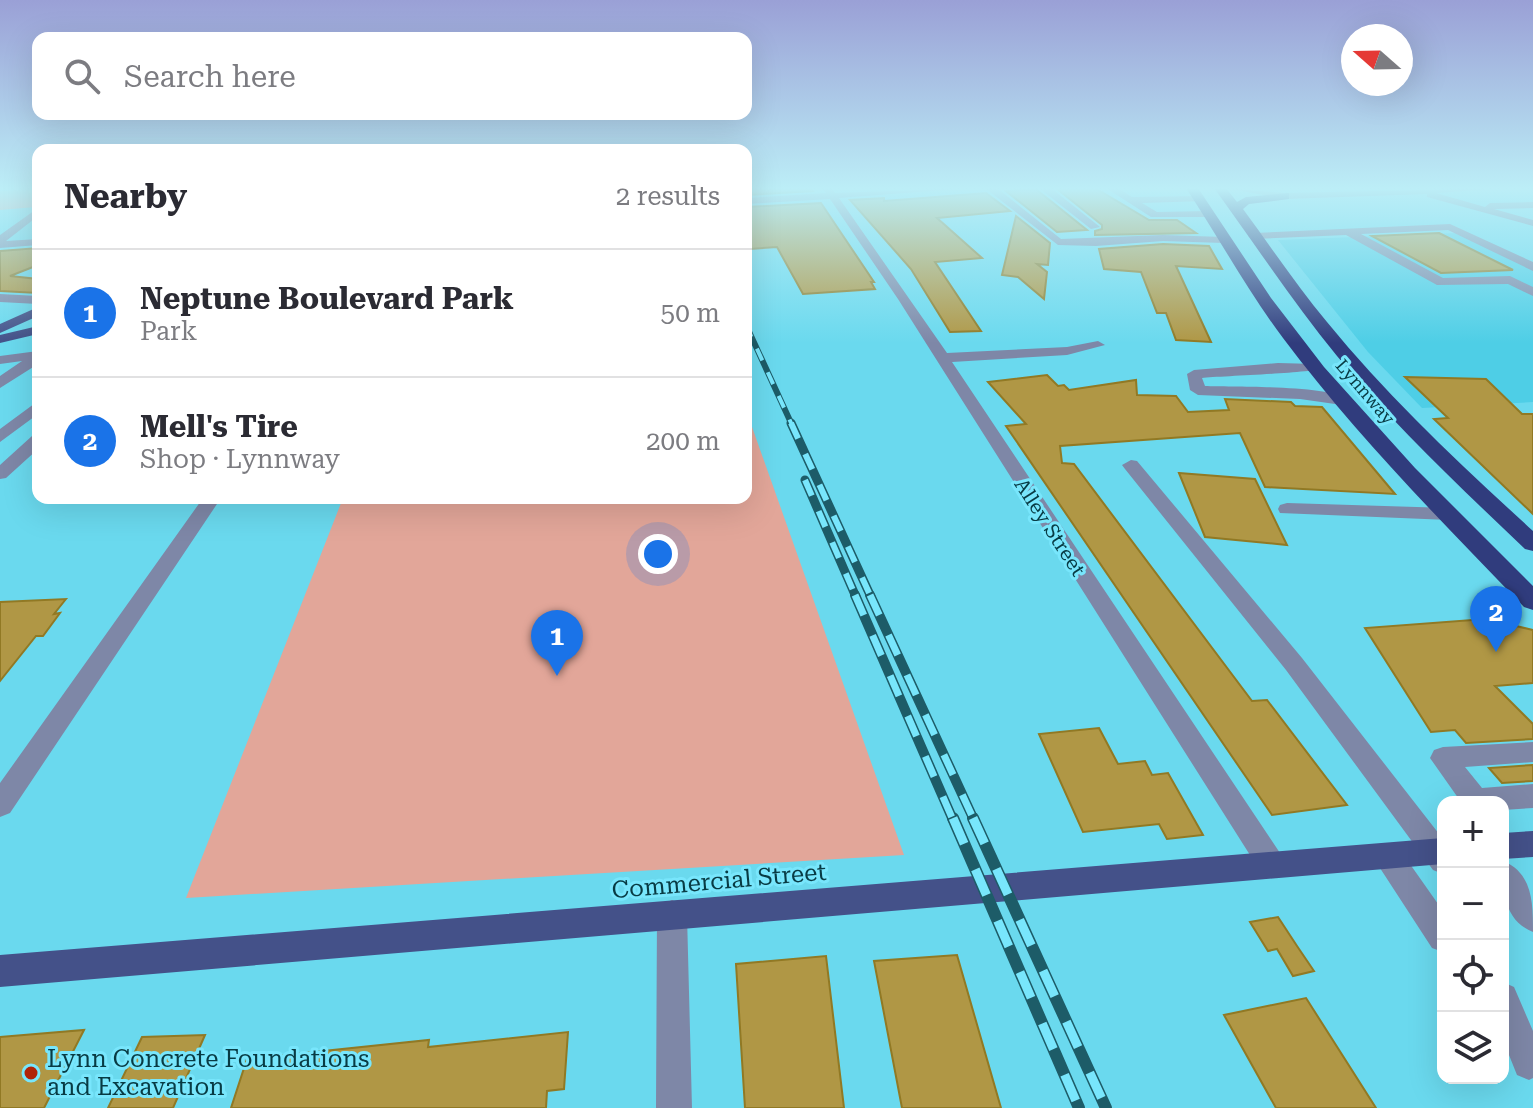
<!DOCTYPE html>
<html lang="en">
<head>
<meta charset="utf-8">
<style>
  :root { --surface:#fff; --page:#f7f7f7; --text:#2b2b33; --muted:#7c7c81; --line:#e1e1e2; --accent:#1a73e8 }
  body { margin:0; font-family:"Roboto Serif",serif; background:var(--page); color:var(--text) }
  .controls { position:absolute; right:24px; bottom:24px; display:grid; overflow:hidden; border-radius:16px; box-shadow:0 8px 32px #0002 }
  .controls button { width:72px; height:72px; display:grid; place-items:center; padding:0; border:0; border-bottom:2px solid var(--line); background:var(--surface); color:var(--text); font:40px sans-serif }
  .compass { position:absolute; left:1341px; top:24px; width:72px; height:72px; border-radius:50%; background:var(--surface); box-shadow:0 8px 32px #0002; rotate:290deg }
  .you { position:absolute; left:658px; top:554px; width:28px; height:28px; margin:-20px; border:6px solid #fff; border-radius:50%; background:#1a73e8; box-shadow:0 0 0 12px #1a73e833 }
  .badge { display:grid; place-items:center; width:52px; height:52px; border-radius:50%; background:var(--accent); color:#fff; font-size:26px; font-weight:700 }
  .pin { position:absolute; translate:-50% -66px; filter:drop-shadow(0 2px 4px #0008) }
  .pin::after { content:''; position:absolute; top:42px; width:28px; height:24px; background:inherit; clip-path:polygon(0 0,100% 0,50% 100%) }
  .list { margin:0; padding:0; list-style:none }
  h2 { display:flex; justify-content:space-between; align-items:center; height:104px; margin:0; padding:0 32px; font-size:34px }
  h2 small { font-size:26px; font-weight:400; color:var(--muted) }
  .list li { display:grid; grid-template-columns:52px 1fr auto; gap:24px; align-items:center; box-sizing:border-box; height:128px; padding:0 32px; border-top:2px solid var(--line) }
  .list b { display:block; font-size:30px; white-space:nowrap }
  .list p { margin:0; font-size:26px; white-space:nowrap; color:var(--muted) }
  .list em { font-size:26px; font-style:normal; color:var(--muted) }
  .icon { flex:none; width:44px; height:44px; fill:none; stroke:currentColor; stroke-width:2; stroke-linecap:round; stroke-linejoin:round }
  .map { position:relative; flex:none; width:1533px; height:1108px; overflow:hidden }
  .search { position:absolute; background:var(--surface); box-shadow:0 8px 32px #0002; left:32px; top:32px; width:720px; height:88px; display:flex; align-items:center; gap:20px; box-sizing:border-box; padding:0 28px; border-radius:16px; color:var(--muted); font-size:30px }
  .panel { position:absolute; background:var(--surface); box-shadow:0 8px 32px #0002; left:32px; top:144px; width:720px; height:360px; border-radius:16px }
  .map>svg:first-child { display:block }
</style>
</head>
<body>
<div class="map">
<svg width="1533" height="1108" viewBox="0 0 1533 1108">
  <rect width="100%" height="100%" fill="#6ad9ee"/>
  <path fill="#4ecee6" d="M 1457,233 L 1533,269 L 1533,402 L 1422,408 L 1368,352 L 1278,240 Z"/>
  <path fill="#e2a699" d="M 38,188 L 38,205 L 35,207 L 0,210 L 0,191 Z
    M 746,410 L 904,855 L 186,898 L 343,498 L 746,498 Z"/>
  <path fill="#b09745" stroke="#917924" stroke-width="2" d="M 811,188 L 813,191 L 746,195 L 746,189 Z
    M 1056,188 L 1095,188 L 1149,220 L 1177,220 L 1196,233 L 1095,235 L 1095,231 L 1102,229 L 1102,225 Z
    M 1036,189 L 1037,190 L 1087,230 L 1057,232 L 1006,191 Z
    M 986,193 L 1010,211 L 937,218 L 982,258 L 935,262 L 981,331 L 950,332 L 911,269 L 850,200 L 884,198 L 884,201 Z
    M 821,203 L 874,282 L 871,282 L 875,289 L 803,294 L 777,247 L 750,249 L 746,242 L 746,207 Z
    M 1016,216 L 1050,243 L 1048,265 L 1037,264 L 1047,272 L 1044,299 L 1018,277 L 1002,275 Z
    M 1439,233 L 1513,270 L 1441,273 L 1372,236 Z
    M 1163,244 L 1209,246 L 1222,269 L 1176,266 L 1211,342 L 1176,340 L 1166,313 L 1157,313 L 1141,272 L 1104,269 L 1099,249 Z
    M 38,248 L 38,265 L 10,276 L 38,279 L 38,293 L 0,291 L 0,251 Z
    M 1047,375 L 1058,386 L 1064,385 L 1069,390 L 1136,380 L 1137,395 L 1176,396 L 1188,412 L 1229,410 L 1225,399 L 1291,402 L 1295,406 L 1322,407 L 1395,494 L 1265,487 L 1240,433 L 1060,446 L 1062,463 L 1074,464 L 1252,701 L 1267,700 L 1347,805 L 1272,815 L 1006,426 L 1026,424 L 988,382 Z
    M 1405,377 L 1486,379 L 1522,414 L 1533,414 L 1533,514 L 1434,419 L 1448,418 Z
    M 1179,473 L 1255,479 L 1287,545 L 1205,537 Z
    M 66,599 L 54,614 L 60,613 L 43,636 L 36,636 L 0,681 L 0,602 Z
    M 1486,619 L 1533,630 L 1533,683 L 1495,686 L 1533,724 L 1533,739 L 1466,743 L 1455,730 L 1431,732 L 1365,628 Z
    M 1099,728 L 1118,764 L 1145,761 L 1152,775 L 1168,773 L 1203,835 L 1167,839 L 1159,824 L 1083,832 L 1039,734 Z
    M 1533,765 L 1533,781 L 1502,783 L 1489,768 Z
    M 1278,917 L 1297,946 L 1314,971 L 1293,976 L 1277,949 L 1268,951 L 1250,922 Z
    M 957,955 L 1001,1108 L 902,1108 L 874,961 Z
    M 826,956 L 844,1108 L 745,1108 L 736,964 Z
    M 1306,998 L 1376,1108 L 1276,1108 L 1224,1015 Z
    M 84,1030 L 44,1108 L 0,1108 L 0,1037 Z
    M 568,1032 L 564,1089 L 547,1091 L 546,1108 L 231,1108 L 247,1059 L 429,1040 L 428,1047 Z
    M 205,1035 L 173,1108 L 108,1108 L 142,1037 Z"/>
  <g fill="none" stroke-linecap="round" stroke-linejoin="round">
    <path fill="#7e87a7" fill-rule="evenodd" d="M 822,188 L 832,188 L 835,193 L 970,188 L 839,198 L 947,353 L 1067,347 L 1098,341 L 1105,345 L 1067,355 L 952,362 L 1282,856 L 1286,865 L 1282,874 L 1272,878 L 1262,874 L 898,299 L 830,199 L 746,204 L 746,198 L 826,193 Z
      M 985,188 L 997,188 L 1061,239 L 1163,235 L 1224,237 L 1230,240 L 1224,243 L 1163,241 L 1096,246 L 1058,245 Z
      M 1039,188 L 1051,188 L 1100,227 L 1091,229 Z
      M 1106,188 L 1118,188 L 1132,197 L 1199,196 L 1203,197 L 1203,201 L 1142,203 L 1157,212 L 1208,211 L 1213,214 L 1208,217 L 1151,217 Z
      M 1226,188 L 1285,193 L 1507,188 L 1436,193 L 1485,207 L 1490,203 L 1533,202 L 1533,208 L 1494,209 L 1533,220 L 1533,226 L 1427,197 L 1427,194 L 1285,199 Z
      M 38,208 L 38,216 L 6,241 L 38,239 L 38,245 L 0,248 L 0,235 Z
      M 1450,224 L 1533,262 L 1533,271 L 1448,230 L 1361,234 L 1443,278 L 1510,276 L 1533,287 L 1533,296 L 1508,284 L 1437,285 L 1346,235 L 1254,239 L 1248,236 L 1254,233 Z
      M 0,294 L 38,296 L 38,304 L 0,302 Z
      M 38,351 L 38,364 L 0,388 L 0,376 L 22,361 L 0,364 L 0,356 Z
      M 1278,363 L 1315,364 L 1322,368 C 1316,373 1220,376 1202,378 L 1205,386 C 1232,387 1332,385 1350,400 L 1342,405 L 1300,399 L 1198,395 L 1190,390 L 1187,374 L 1194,370 Z
      M 38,401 L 38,414 L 0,442 L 0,429 Z
      M 38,435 L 38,449 L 6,478 L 0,479 L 0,465 L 32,436 Z
      M 1131,460 L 1137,461 L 1302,658 L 1443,839 L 1443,874 L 1433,870 L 1286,670 L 1125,469 L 1122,465 Z
      M 203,498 L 221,498 L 10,813 L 0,817 L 0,783 Z
      M 1287,503 L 1449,508 L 1458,514 L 1449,520 L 1280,513 L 1278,509 L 1280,505 Z
      M 1533,742 L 1533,762 L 1465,767 L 1482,788 L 1533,784 L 1533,808 L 1503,810 L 1503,802 L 1461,802 L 1430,758 L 1434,750 L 1443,747 Z
      M 1388,843 L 1398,847 L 1443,911 L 1443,952 L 1432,948 L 1378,865 L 1374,856 L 1378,847 Z
      M 1503,861 C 1533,873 1533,904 1533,932 C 1503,920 1503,889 1503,861 Z
      M 672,900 L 683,905 L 687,915 L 692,1108 L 656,1108 L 657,915 L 661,905 Z
      M 1503,982 L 1514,987 L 1533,1031 L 1533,1078 L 1529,1080 L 1517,1075 L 1503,1040 Z"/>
    <path fill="#445189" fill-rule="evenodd" d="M 38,307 L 38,316 L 0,333 L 0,324 Z
      M 38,326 L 38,334 L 0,343 L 0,335 Z
      M 1533,831 L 1533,857 L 1503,859 L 1503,833 Z
      M 1443,838 L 1443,864 L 0,987 L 0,955 Z"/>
    <path fill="#303c7d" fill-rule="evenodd" d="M 1186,188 L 1198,188 L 1271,298 L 1324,367 L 1415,468 L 1533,586 L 1533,610 L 1524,607 C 1440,520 1355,434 1283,338 C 1247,290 1219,238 1186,188 Z
      M 1214,188 L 1226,188 L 1237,202 L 1246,197 L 1289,193 L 1289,199 L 1249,204 L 1243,209 C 1271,247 1297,286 1327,322 C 1389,398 1461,465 1533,531 L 1533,551 L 1525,549 C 1460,487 1394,425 1337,356 C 1293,302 1254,243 1214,188 Z"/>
    <defs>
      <path id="rail-far3" d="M 746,325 L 792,425"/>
      <path id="rail-far2" d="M 791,423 L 871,597
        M 805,480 L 856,597"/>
      <path id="rail-far1" d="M 855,595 L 953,820
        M 870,595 L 974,820"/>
      <path id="rail" d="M 953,818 L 1079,1108
        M 973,818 L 1106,1108"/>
    </defs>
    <use href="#rail-far3" stroke="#1d5c68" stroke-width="6"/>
    <use href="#rail-far2" stroke="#1d5c68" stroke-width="9"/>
    <use href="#rail-far1" stroke="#1d5c68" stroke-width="10"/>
    <use href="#rail" stroke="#1d5c68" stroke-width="12"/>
    <use href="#rail-far3" stroke="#78e6fc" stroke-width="4" stroke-dasharray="13" stroke-linecap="butt"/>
    <use href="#rail-far2" stroke="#78e6fc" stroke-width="6" stroke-dasharray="17" stroke-linecap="butt"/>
    <use href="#rail-far1" stroke="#78e6fc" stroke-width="7" stroke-dasharray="22" stroke-linecap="butt"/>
    <use href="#rail" stroke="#78e6fc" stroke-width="9" stroke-dasharray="28" stroke-linecap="butt"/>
  </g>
  <linearGradient id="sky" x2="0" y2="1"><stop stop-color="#9aa0d6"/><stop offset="0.55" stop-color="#bceef7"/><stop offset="1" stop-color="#bceef7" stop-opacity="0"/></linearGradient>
  <rect width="1533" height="343" fill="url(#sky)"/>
  <circle fill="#b02308" stroke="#78e6fc" stroke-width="3" cx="31" cy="1073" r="8"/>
  <g text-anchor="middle" stroke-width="6" stroke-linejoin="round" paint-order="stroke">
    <g font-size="18" fill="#083b44" stroke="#78e6fc">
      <text transform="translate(1365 392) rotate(49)" y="6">Lynnway</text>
    </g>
    <g font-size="20" fill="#083b44" stroke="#78e6fc">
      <text transform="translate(1050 527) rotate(57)" y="7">Alley Street</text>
    </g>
    <g font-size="24" fill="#083b44" stroke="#78e6fc">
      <text transform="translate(719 881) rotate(-5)" y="8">Commercial Street</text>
    </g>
    <g font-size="24" fill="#083b44" stroke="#78e6fc" text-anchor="start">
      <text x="47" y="1067">Lynn Concrete Foundations<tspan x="47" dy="28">and Excavation</tspan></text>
    </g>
  </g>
</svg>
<div class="controls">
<button>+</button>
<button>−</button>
<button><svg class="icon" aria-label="locate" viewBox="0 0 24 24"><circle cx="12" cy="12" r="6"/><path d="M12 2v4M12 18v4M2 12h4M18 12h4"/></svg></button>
<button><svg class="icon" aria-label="layers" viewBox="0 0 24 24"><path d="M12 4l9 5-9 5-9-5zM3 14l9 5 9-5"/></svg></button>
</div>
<svg class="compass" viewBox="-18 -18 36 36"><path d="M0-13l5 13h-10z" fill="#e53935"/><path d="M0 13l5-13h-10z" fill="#7c7c81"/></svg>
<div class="you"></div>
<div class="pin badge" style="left:557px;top:676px">1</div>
<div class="pin badge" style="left:1496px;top:652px">2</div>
<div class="search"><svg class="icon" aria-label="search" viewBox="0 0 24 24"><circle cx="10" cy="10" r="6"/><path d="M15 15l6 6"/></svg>Search here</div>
<section class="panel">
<h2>Nearby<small>2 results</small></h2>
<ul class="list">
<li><span class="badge">1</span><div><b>Neptune Boulevard Park</b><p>Park</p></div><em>50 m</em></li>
<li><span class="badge">2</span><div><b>Mell's Tire</b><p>Shop · Lynnway</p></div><em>200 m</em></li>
</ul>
</section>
</div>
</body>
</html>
